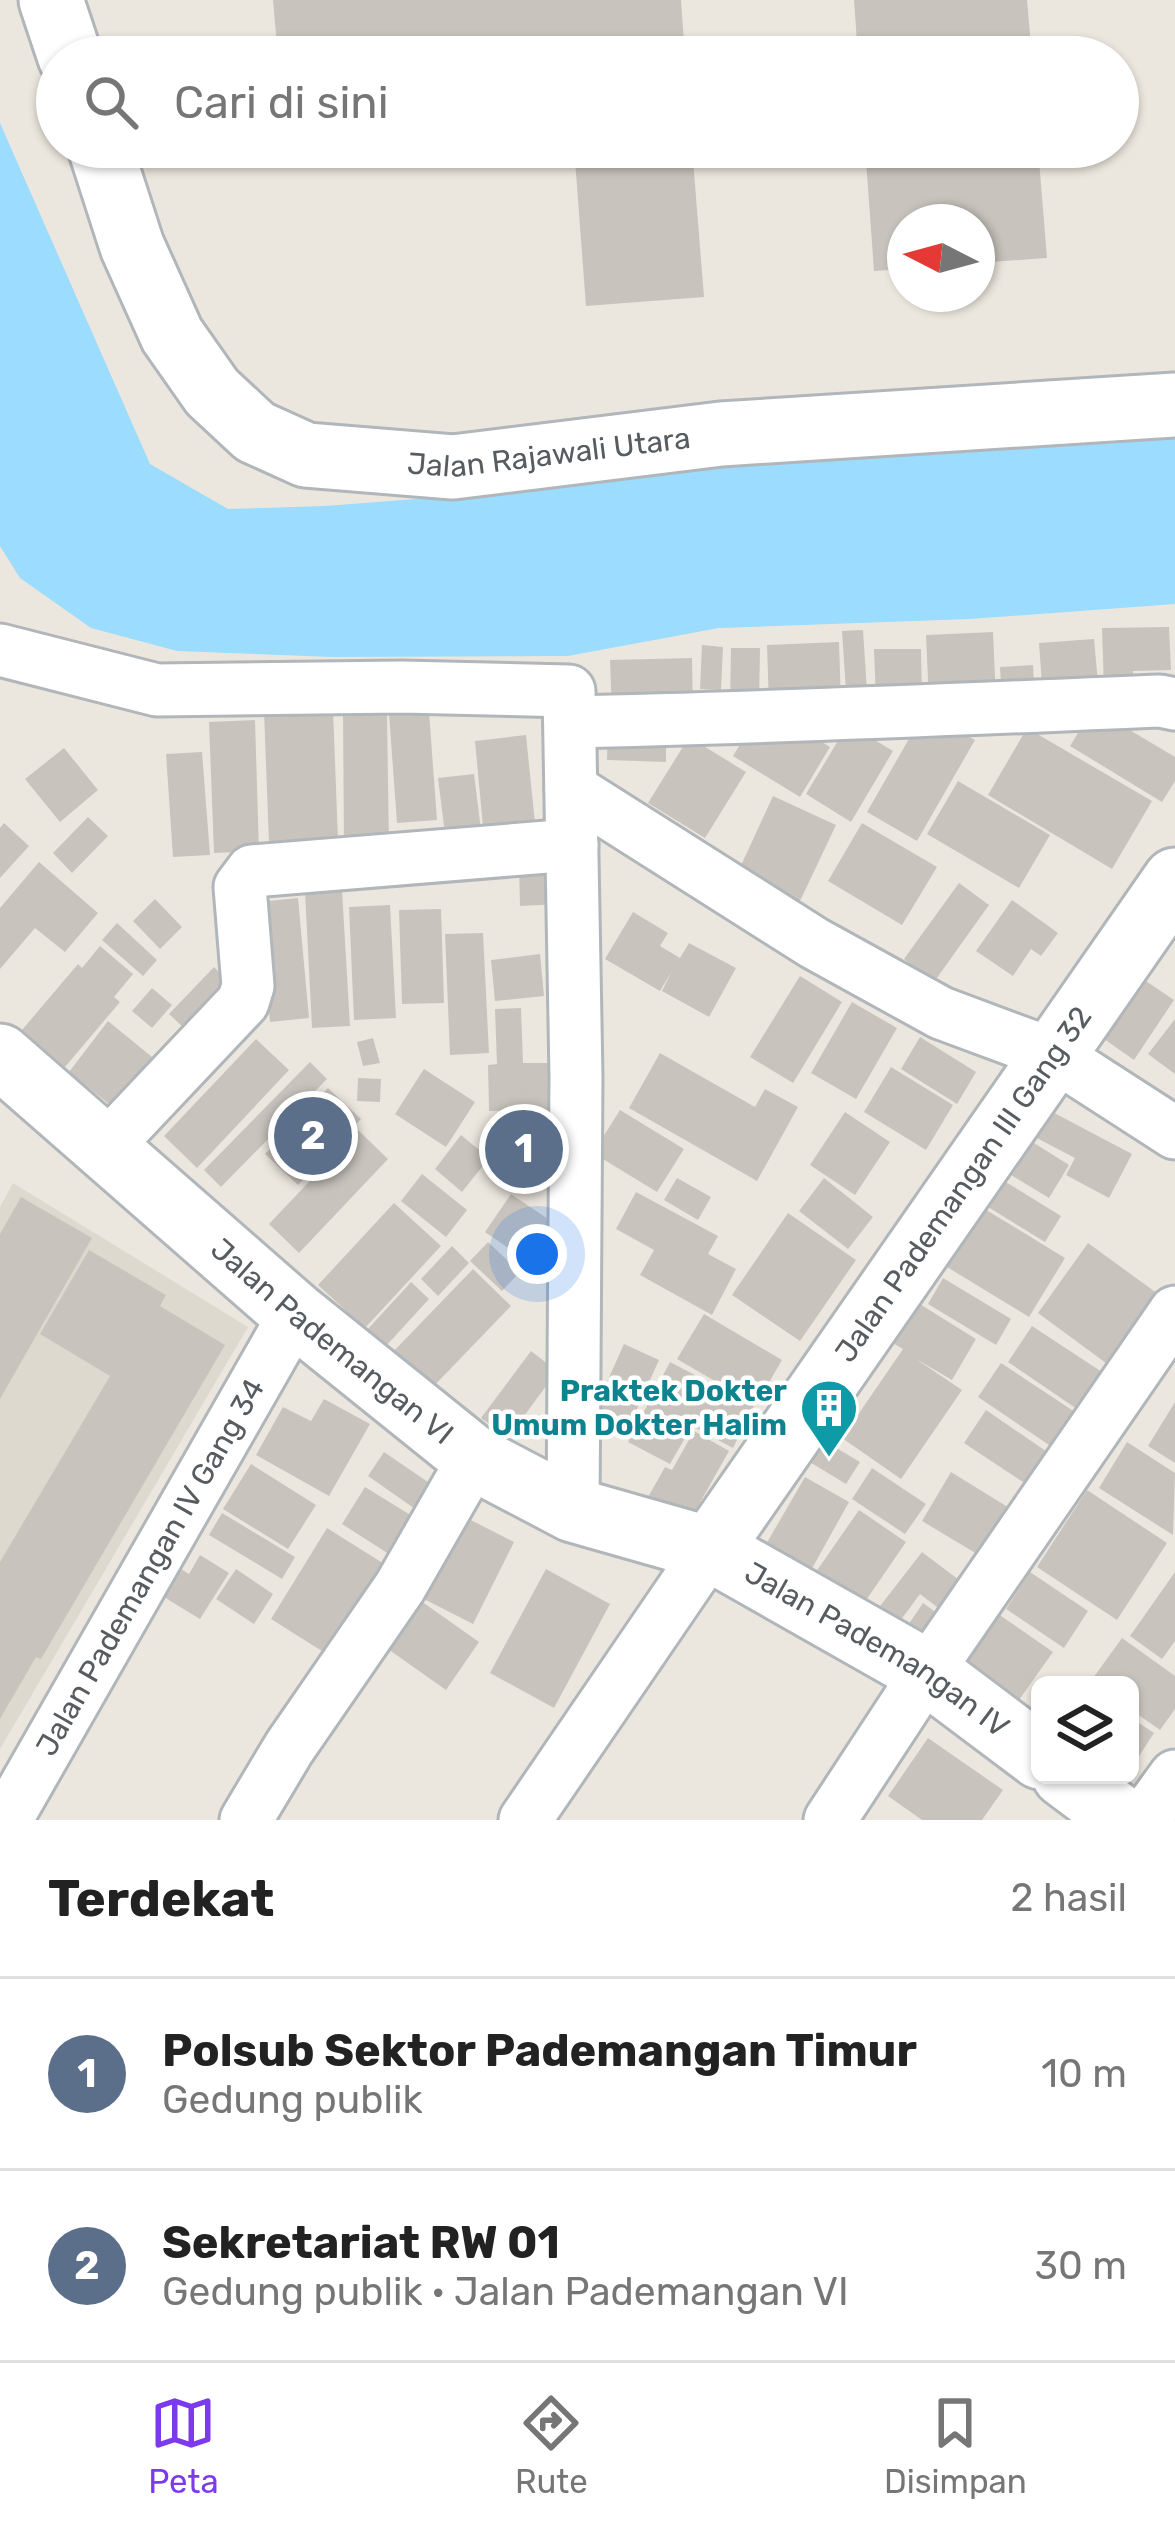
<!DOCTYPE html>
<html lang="id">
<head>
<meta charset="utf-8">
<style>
  :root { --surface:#fff; --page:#f6f6f6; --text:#222; --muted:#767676; --line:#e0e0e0; --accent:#7c3aed }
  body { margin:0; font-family:Rubik,sans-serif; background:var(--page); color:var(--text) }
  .controls { position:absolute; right:36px; bottom:36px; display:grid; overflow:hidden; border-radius:18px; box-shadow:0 3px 9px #0004 }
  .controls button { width:108px; height:108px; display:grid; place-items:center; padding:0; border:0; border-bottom:3px solid var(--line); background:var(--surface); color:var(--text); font:60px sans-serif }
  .compass { position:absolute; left:887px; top:204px; width:108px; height:108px; border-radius:50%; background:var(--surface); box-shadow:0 3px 9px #0004; rotate:276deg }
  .you { position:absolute; left:537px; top:1254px; width:42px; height:42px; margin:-30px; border:9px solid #fff; border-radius:50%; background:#1a73e8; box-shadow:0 0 0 18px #1a73e833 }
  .badge { display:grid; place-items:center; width:78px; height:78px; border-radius:50%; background:var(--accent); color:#fff; font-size:39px; font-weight:700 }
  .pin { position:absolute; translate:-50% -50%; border:6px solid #fff; box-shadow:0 3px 12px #0006 }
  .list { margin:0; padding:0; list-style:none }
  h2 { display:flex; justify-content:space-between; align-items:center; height:156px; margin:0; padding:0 48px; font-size:51px }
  h2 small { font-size:39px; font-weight:400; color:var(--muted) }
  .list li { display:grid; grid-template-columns:78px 1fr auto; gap:36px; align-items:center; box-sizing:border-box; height:192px; padding:0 48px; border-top:3px solid var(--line) }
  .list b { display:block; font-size:45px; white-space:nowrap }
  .list p { margin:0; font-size:39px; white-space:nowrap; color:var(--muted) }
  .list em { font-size:39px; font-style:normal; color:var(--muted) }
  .icon { flex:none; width:66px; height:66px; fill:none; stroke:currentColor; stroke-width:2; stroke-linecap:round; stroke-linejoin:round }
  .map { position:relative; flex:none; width:1175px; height:1820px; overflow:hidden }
  .search { position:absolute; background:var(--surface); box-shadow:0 3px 9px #0004; left:36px; right:36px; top:36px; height:132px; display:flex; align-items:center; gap:30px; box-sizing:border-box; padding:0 42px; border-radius:66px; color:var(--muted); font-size:45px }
  .sheet { height:540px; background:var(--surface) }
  nav { display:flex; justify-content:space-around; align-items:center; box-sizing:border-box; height:168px; border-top:3px solid var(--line); background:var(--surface); font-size:33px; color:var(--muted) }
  nav a { display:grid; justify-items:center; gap:6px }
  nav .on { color:var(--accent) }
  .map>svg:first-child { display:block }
</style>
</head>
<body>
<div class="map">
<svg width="1175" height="1820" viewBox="0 0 1175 1820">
  <rect width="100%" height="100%" fill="#ece7de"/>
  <path fill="#ded9cf" d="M 13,1183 L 248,1327 L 0,1749 L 0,1207 Z"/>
  <path fill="#9bdcff" d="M 0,123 L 150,464 L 228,509 L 325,506 L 519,491 L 750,446 L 1175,436 L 1175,604 L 970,619 L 719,628 L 568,656 L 332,657 L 177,651 L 91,628 L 20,578 L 0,546 Z"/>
  <path fill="#c8c4bd" d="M 273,0 L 681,0 L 685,57 L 278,57 Z
    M 854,0 L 1027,0 L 1032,57 L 858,57 Z
    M 574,147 L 692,147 L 704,297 L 586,306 Z
    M 865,147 L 1038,147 L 1047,258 L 977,263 L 977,222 L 905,222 L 905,269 L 874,271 Z
    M 1169,627 L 1171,670 L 1133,671 L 1134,689 L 1104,690 L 1102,628 Z
    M 863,630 L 868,706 L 847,707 L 842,631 Z
    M 993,632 L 996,699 L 929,702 L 926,635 Z
    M 1094,639 L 1099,694 L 1043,699 L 1039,643 Z
    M 839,642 L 841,703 L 769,706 L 767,645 Z
    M 702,645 L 723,647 L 721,690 L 700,689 Z
    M 731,648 L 760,648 L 759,707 L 730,706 Z
    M 874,649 L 921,649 L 922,700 L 876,701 Z
    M 692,658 L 693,712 L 612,714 L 610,660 Z
    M 1033,665 L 1035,701 L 1002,703 L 1000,667 Z
    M 1093,708 L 1175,757 L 1175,781 L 1162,802 L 1070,746 Z
    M 333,709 L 338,840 L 269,843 L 264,712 Z
    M 925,711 L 975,740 L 917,841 L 867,812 Z
    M 429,712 L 437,820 L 397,823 L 389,714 Z
    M 387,714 L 389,847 L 344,848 L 343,715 Z
    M 783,718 L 830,747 L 800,797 L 733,756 L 754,721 Z
    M 255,720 L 259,851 L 214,853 L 209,722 Z
    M 608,724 L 666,725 L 666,762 L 607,760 Z
    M 848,724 L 893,751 L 851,822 L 806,794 Z
    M 1027,728 L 1152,801 L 1112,869 L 988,795 Z
    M 526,735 L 535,823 L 483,827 L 475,741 Z
    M 689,737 L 746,772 L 705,838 L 648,803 Z
    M 64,748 L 98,790 L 60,822 L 25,779 Z
    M 202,752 L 210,855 L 173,857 L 166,754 Z
    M 474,774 L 481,830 L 445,834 L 438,778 Z
    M 958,781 L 1050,835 L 1019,888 L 927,834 Z
    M 773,796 L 836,825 L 800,901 L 738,872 Z
    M 88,817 L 108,836 L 72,873 L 53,853 Z
    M 4,823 L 29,846 L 0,878 L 0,828 Z
    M 862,823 L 937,867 L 902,925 L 828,881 Z
    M 39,862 L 98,913 L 65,952 L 35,928 L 0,969 L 0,908 Z
    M 561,863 L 562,904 L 520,906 L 519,864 Z
    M 959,883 L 989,905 L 934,982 L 904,959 Z
    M 342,890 L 350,1026 L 312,1028 L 305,892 Z
    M 298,898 L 309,1018 L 270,1022 L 259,902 Z
    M 155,899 L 182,927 L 160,949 L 133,921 Z
    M 1012,900 L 1058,933 L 1041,956 L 1031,949 L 1013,976 L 976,951 Z
    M 390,905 L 396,1018 L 354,1020 L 349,907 Z
    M 441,909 L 444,1003 L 402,1004 L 399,910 Z
    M 633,912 L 668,933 L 660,946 L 680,958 L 689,943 L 736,968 L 709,1017 L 662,991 L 672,971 L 660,991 L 605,959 Z
    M 117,923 L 157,960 L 143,976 L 102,940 Z
    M 483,933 L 489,1053 L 450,1055 L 445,934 Z
    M 100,946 L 133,974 L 114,997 L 120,1002 L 65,1067 L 22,1030 L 78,964 L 82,968 Z
    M 540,954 L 544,996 L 495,1001 L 491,960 Z
    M 214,967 L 232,986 L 187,1031 L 169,1014 Z
    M 1137,975 L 1174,1000 L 1134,1060 L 1097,1034 Z
    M 800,976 L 842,1002 L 793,1083 L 750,1057 Z
    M 152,988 L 172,1005 L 152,1028 L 132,1011 Z
    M 852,1002 L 897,1028 L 856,1099 L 811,1073 Z
    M 521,1008 L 523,1063 L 557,1063 L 558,1110 L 489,1111 L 488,1065 L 497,1064 L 495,1009 Z
    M 1175,1019 L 1175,1074 L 1148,1054 Z
    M 108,1021 L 163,1066 L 124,1116 L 69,1072 Z
    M 920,1037 L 976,1072 L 957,1104 L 901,1069 Z
    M 373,1038 L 380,1063 L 363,1066 L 357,1042 Z
    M 256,1039 L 289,1070 L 197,1168 L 164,1136 Z
    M 660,1053 L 755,1107 L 765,1089 L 798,1107 L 757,1181 L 629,1108 Z
    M 310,1062 L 327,1079 L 221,1187 L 204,1170 Z
    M 891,1067 L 953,1105 L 926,1150 L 864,1112 Z
    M 424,1069 L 475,1102 L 446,1147 L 395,1114 Z
    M 358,1078 L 381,1079 L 380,1102 L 357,1101 Z
    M 328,1088 L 361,1119 L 298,1185 L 265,1154 Z
    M 1043,1107 L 1132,1154 L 1109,1198 L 1066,1175 L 1075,1158 L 1029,1134 Z
    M 620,1110 L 684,1149 L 657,1192 L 593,1153 Z
    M 845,1112 L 890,1142 L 855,1195 L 810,1165 Z
    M 546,1117 L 548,1179 L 503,1181 L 501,1118 Z
    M 358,1130 L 388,1159 L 299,1253 L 269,1224 Z
    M 461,1135 L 489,1158 L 462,1192 L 435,1169 Z
    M 1031,1141 L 1069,1165 L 1049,1198 L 1011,1175 Z
    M 422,1174 L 467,1210 L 446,1237 L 401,1201 Z
    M 996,1176 L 1061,1216 L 1045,1242 L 980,1202 Z
    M 677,1178 L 711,1197 L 698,1220 L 664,1200 Z
    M 824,1178 L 873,1217 L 848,1249 L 799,1211 Z
    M 636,1192 L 718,1236 L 708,1254 L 736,1269 L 712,1315 L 640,1275 L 654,1250 L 616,1229 Z
    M 511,1194 L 551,1221 L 524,1259 L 485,1232 Z
    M 21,1197 L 92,1238 L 0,1399 L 0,1234 Z
    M 394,1203 L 441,1246 L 365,1328 L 318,1285 Z
    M 983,1208 L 1065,1258 L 1029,1317 L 947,1267 Z
    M 788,1213 L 856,1260 L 800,1341 L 732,1295 Z
    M 488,1242 L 520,1272 L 502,1291 L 470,1261 Z
    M 1088,1243 L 1165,1299 L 1114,1369 L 1038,1313 Z
    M 452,1246 L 469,1263 L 438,1296 L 421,1279 Z
    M 89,1250 L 166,1295 L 160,1306 L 225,1345 L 41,1659 L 36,1657 L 0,1719 L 0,1562 L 110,1376 L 40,1334 Z
    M 473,1269 L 511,1306 L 429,1391 L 391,1354 Z
    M 943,1278 L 1011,1319 L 996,1345 L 928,1304 Z
    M 411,1282 L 429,1299 L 385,1347 L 367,1330 Z
    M 910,1298 L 976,1339 L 952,1380 L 916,1359 L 962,1390 L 901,1479 L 842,1438 L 903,1349 L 886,1339 Z
    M 704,1314 L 782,1360 L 756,1405 L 677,1359 Z
    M 1032,1326 L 1102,1372 L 1077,1409 L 1008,1362 Z
    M 624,1344 L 659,1360 L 624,1438 L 589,1422 Z
    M 531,1351 L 557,1371 L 508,1438 L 481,1418 Z
    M 670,1362 L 754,1406 L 733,1448 L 692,1426 L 670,1464 L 628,1442 Z
    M 1001,1363 L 1081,1416 L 1058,1451 L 978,1397 Z
    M 324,1399 L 370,1424 L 329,1496 L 256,1455 L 283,1407 L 311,1421 Z
    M 1175,1402 L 1175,1463 L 1148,1446 Z
    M 986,1410 L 1053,1456 L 1032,1488 L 964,1443 Z
    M 694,1431 L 729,1451 L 693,1515 L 643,1506 L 665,1467 L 672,1470 Z
    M 811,1433 L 860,1462 L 846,1484 L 798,1455 Z
    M 1127,1442 L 1175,1473 L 1173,1535 L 1099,1488 Z
    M 384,1452 L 447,1495 L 431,1520 L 368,1476 Z
    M 251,1464 L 316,1505 L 288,1549 L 223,1509 Z
    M 872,1468 L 926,1504 L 905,1534 L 852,1499 Z
    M 951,1472 L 1011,1509 L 982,1557 L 922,1521 Z
    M 805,1477 L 849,1502 L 810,1572 L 765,1546 Z
    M 365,1487 L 430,1527 L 406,1565 L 342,1524 Z
    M 1087,1490 L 1167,1543 L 1117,1620 L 1037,1567 Z
    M 859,1510 L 906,1542 L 858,1612 L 811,1579 Z
    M 222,1513 L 295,1557 L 282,1579 L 209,1535 Z
    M 459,1514 L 514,1542 L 473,1624 L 418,1596 Z
    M 327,1528 L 389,1567 L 333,1658 L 271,1619 Z
    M 922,1552 L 971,1589 L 950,1617 L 920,1594 L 897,1625 L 877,1610 Z
    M 200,1555 L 229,1573 L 200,1619 L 154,1591 L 171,1563 L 189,1574 Z
    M 236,1569 L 273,1594 L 254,1624 L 216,1599 Z
    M 546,1569 L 610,1604 L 554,1708 L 490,1673 Z
    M 1030,1572 L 1088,1611 L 1064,1648 L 1006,1609 Z
    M 1175,1572 L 1175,1641 L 1162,1659 L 1130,1636 Z
    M 404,1589 L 479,1642 L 446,1690 L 371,1637 Z
    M 923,1603 L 948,1621 L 930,1649 L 904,1631 Z
    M 997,1613 L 1053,1652 L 1014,1707 L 959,1668 Z
    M 1122,1638 L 1175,1676 L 1175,1709 L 1160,1730 L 1130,1709 L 1130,1685 L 1088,1685 Z
    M 1130,1717 L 1154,1733 L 1130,1770 Z
    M 928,1738 L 1003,1790 L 982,1820 L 922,1820 L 888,1796 Z"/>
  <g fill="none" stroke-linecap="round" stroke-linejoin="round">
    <defs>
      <g id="minor">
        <path d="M 0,650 L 157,690 L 402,687 L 569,691 L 576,1077 L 573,1510"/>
        <path d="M 570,722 C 767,718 963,709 1160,701 L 1175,704"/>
        <path d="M 571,789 L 814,943 L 941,1013 L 1054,1055 L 1175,1133"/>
        <path d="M 105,1148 L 243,1002 L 248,986 L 240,887 L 252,871 L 572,845"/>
        <path id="s1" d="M 6,1820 L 295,1314"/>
        <path d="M 246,1820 L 289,1748 L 400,1587 L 474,1458"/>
        <path d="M 525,1820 L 710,1549"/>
        <path d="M 830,1820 L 927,1672 L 1175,1312"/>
        <path d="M 1143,1820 L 1175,1776"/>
      </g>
      <g id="tertiary">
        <path d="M 51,0 L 70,57"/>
        <path id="s2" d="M 100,147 L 132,246 L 172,335 L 212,392 L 255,432 L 306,455 L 453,467 L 721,434 L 1175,405"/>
        <path id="s3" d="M 0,1056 L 295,1314 L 474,1458 L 573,1510 L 710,1549 L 927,1672 L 1040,1757"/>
        <path id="s4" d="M 710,1549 L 1175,880"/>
        <path d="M 1064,1775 L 1124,1820"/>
      </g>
    </defs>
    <use href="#minor" stroke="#b1b6ba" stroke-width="57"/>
    <use href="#tertiary" stroke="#b1b6ba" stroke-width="69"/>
    <use href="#minor" stroke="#fff" stroke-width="51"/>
    <use href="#tertiary" stroke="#fff" stroke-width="63"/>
  </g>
  <defs>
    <symbol id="building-pin" viewBox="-11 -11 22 30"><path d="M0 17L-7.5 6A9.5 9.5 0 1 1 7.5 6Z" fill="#0f9aa8" stroke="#fff"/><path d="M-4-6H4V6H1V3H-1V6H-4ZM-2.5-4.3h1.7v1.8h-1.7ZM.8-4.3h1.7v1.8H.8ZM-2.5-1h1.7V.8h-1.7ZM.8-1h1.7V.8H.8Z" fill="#fff"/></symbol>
  </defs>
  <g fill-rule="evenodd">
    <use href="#building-pin" x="796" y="1375" width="66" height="90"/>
  </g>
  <g text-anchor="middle" stroke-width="9" stroke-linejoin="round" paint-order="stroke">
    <g font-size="30" fill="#575c60" stroke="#fff">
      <text dy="10" stroke="none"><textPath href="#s2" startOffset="630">Jalan Rajawali Utara</textPath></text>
      <text dy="10" stroke="none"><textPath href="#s4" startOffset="444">Jalan Pademangan III Gang 32</textPath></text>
      <text dy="10" stroke="none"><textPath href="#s3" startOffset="438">Jalan Pademangan VI</textPath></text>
      <text dy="10" stroke="none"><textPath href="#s1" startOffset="291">Jalan Pademangan IV Gang 34</textPath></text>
      <text dy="10" stroke="none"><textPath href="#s3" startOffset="1071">Jalan Pademangan IV</textPath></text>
    </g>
    <g font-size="30" font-weight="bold" fill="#0d838f" stroke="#fff" text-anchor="end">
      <text x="787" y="1401">Praktek Dokter<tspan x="787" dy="34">Umum Dokter Halim</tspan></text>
    </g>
  </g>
</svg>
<div class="controls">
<button><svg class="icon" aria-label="layers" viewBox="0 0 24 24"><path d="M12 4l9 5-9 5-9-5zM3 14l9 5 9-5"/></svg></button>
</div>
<svg class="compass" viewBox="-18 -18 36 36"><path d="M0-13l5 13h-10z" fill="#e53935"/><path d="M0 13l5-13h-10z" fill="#767676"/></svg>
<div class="you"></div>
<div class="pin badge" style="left:524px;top:1149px;background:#5c6f8a">1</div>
<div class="pin badge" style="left:313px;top:1136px;background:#5c6f8a">2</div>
<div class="search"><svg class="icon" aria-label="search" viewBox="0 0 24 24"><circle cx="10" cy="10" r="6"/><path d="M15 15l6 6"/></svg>Cari di sini</div>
</div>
<section class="sheet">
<h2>Terdekat<small>2 hasil</small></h2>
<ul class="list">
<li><span class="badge" style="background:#5c6f8a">1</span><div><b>Polsub Sektor Pademangan Timur</b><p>Gedung publik</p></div><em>10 m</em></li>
<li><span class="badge" style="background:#5c6f8a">2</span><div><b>Sekretariat RW 01</b><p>Gedung publik · Jalan Pademangan VI</p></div><em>30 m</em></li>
</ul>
</section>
<nav>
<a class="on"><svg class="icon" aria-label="map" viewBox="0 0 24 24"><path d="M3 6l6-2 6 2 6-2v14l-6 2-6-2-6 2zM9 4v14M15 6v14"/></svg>Peta</a>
<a><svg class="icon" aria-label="directions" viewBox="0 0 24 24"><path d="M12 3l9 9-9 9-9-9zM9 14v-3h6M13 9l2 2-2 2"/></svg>Rute</a>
<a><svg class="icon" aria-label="saved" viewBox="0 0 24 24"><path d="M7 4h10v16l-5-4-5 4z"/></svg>Disimpan</a>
</nav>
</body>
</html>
